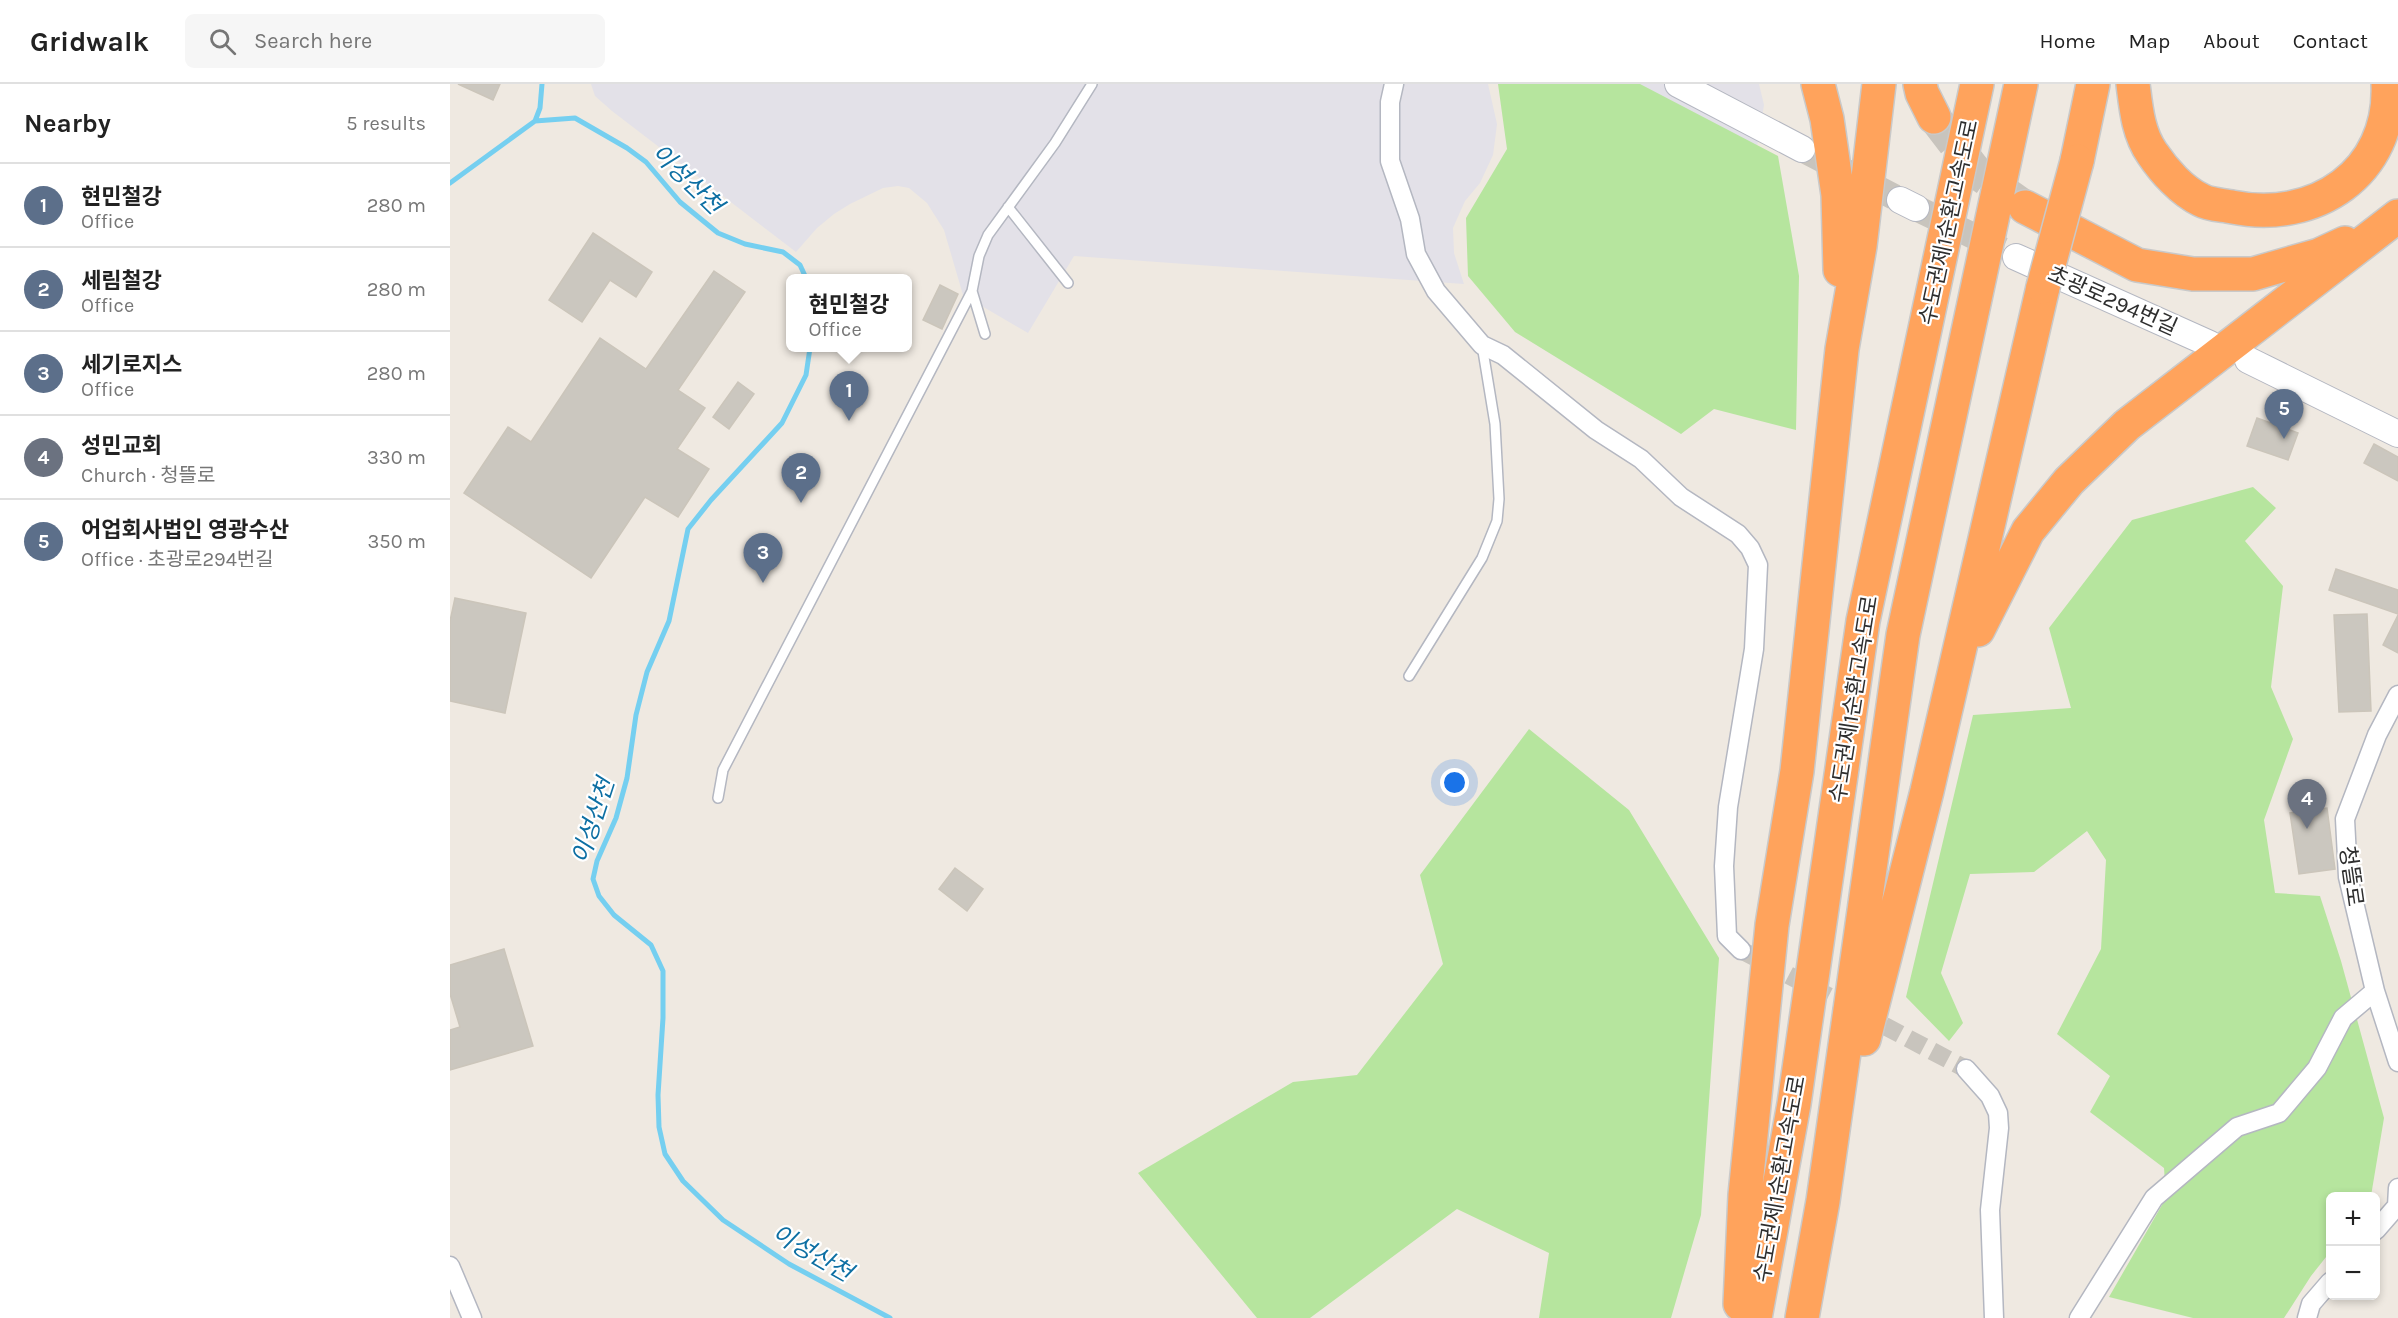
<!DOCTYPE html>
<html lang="en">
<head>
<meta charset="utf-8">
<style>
  :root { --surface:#fff; --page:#f6f6f6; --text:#222; --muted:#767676; --line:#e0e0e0; --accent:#4264fb }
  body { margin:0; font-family:Karla,"Noto Sans KR",sans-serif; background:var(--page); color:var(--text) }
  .controls { position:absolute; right:18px; bottom:18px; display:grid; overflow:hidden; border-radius:9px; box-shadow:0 3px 9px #0003 }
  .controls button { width:54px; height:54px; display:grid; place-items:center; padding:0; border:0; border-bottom:2px solid var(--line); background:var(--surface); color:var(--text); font:30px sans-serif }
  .you { position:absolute; left:1005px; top:699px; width:21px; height:21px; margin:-15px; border:4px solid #fff; border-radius:50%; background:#1a73e8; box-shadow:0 0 0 9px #1a73e833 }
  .badge { display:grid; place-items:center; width:39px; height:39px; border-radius:50%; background:var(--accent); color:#fff; font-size:20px; font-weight:700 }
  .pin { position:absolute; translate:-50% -50px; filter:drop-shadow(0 2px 3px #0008) }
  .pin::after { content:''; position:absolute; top:32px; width:21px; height:18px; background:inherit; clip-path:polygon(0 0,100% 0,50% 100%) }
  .popup { position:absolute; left:336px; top:190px; width:126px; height:78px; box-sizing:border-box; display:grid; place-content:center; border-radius:9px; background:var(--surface); filter:drop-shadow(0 2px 4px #0005); font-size:20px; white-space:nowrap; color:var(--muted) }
  .popup b { font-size:22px; color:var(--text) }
  .popup::after { content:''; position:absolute; left:50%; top:100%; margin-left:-12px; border:12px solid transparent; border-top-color:var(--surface) }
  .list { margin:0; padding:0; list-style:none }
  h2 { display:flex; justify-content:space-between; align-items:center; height:78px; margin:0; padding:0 24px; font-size:26px }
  h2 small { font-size:20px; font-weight:400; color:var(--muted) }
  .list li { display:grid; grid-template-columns:39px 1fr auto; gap:18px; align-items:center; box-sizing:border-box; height:84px; padding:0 24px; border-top:2px solid var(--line) }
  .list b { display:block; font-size:22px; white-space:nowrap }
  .list p { margin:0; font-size:20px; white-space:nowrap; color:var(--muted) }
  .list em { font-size:20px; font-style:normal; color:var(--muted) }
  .icon { flex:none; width:33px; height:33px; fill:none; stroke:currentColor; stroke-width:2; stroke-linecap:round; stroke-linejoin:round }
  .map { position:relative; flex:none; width:1948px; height:1234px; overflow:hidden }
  header { display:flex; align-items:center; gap:36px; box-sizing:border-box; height:84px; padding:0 30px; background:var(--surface); border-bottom:2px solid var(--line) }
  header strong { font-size:28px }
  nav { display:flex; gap:33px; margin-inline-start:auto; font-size:21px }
  .search { width:420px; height:54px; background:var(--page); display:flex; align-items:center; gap:15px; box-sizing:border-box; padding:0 21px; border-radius:9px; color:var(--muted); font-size:22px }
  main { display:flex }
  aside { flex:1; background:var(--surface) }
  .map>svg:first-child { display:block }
</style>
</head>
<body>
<header>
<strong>Gridwalk</strong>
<div class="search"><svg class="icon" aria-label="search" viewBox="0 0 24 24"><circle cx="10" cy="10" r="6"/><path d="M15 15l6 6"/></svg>Search here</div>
<nav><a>Home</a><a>Map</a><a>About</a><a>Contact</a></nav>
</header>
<main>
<aside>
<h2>Nearby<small>5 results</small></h2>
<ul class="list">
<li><span class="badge" style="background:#5c6f8a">1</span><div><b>현민철강</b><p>Office</p></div><em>280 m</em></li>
<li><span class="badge" style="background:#5c6f8a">2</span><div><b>세림철강</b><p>Office</p></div><em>280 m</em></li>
<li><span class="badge" style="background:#5c6f8a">3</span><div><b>세기로지스</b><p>Office</p></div><em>280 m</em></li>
<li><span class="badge" style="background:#6b7280">4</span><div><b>성민교회</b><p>Church · 청뜰로</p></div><em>330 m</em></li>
<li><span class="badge" style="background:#5c6f8a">5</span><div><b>어업회사법인 영광수산</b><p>Office · 초광로294번길</p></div><em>350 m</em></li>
</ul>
</aside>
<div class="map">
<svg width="1948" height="1234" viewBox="0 0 1948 1234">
  <rect width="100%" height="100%" fill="#efe9e1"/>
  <path fill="#e3e1e8" d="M 141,0 L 1038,0 L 1047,40 L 1043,71 L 1030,99 L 1015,117 L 1003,144 L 1004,169 L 1014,200 L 624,172 L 578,249 L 513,211 L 494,146 L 477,119 L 459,104 L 448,102 L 433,104 L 400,120 L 384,130 L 367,144 L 346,168 L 162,27 L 145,12 Z
    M 1144,0 L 1309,0 L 1314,21 L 1303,87 Z"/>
  <path fill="#b6e59e" d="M 1048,0 L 1190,0 L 1328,72 L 1349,192 L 1346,346 L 1264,325 L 1231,350 L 1065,248 L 1018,192 L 1016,134 L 1057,65 Z
    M 1803,403 L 1826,424 L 1795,457 L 1833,502 L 1821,603 L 1843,655 L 1814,736 L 1825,809 L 1870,812 L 1891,877 L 1934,1034 L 1921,1112 L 1880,1112 L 1880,1168 L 1861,1192 L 1834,1234 L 1743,1234 L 1659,1213 L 1716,1114 L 1714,1084 L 1640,1028 L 1660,992 L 1607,950 L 1651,865 L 1656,776 L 1637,747 L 1584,788 L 1520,790 L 1491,889 L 1513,939 L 1499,957 L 1456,913 L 1523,631 L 1621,624 L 1599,544 L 1682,436 Z
    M 1079,645 L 1179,726 L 1269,874 L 1251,1131 L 1221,1234 L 1089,1234 L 1099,1169 L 1007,1125 L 860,1234 L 807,1234 L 688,1089 L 843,998 L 907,991 L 993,880 L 970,791 Z"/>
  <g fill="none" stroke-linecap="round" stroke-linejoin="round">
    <path stroke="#75cff0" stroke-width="5" d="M 85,37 L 125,34 L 177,64 L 196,78 L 230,118 L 268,149 L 295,160 L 333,168 L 350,181 L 356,194
      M 85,37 L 90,24 L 92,0
      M 0,99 L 85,37
      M 360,264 L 356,291 L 332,339 L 261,416 L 238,445 L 219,537 L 197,588 L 186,631 L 177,694 L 166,734 L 147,777 L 143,795 L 149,812 L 164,831 L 201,861 L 213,887 L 213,934 L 208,1011 L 209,1043 L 215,1070 L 233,1097 L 273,1136 L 339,1180 L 440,1234"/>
  </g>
  <path fill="#cbc7bf" stroke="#cbc5ba" stroke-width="1.5" d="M 8,0 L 50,0 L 43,16 Z
    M 143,149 L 202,188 L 186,213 L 160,196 L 132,238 L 99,216 Z
    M 264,187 L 295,208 L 228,306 L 255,324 L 227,365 L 259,385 L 228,433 L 195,413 L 141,494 L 14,409 L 58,343 L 81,358 L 150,254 L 196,285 Z
    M 490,201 L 508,210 L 492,245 L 473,236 Z
    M 288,298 L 304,310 L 279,345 L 263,333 Z
    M 1807,334 L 1848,349 L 1838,376 L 1797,362 Z
    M 1924,360 L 1948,373 L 1948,397 L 1914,379 Z
    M 1886,485 L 1948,506 L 1948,530 L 1879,506 Z
    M 5,514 L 76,529 L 55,629 L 0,617 L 0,537 Z
    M 1917,530 L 1921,627 L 1889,628 L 1884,531 Z
    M 1948,531 L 1948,569 L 1933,561 Z
    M 1877,724 L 1885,785 L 1849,790 L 1840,729 Z
    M 505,784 L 533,805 L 517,827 L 489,805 Z
    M 54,865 L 83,962 L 0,986 L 0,946 L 10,943 L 0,910 L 0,881 Z"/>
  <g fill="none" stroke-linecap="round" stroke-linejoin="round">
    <path stroke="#c8c4bd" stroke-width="18" stroke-dasharray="18 9" stroke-linecap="butt" d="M 1291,866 L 1516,985"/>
    <path stroke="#c8c4bd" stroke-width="26" stroke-dasharray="26 13" stroke-linecap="butt" d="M 1352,65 L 1450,116
      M 1466,124 L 1552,166"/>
    <path stroke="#c8c4bd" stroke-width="33" stroke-dasharray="33 16" stroke-linecap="butt" d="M 1484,33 L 1527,89 L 1571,120"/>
    <defs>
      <path id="lane" d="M 558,123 L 618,199
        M 522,207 L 535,250
        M 959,592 L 1032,474 L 1047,437 L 1049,415 L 1045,340 L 1032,261
        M 268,714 L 273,686 L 522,207 L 529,172 L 538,151 L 605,59 L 642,0"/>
      <path id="street" d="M 944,0 L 940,18 L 940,77 L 960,135 L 966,170 L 986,207 L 1032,261 L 1053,271 L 1146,346 L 1191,375 L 1231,413 L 1288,450 L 1300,464 L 1308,481 L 1304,565 L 1278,723 L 1274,782 L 1277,852 L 1291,866
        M 1948,611 L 1927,651 L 1895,735 L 1898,793 L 1925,907 L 1948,978
        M 1516,985 L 1540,1012 L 1548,1029 L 1549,1044 L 1540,1126 L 1544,1234
        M 1926,1146 L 1947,1122 L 1948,1104
        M 0,1182 L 22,1234
        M 1629,1234 L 1704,1114 L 1787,1043 L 1829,1029 L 1867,984 L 1893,934 L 1925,907
        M 1857,1234 L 1861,1220 L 1880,1198"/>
      <path id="secondary" d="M 1228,0 L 1352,65
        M 1450,116 L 1466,124
        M 1566,173 L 1760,260
        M 1798,276 L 1948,350"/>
      <path id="highway" d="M 1368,0 L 1377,35 L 1388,111 L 1390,186
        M 1470,0 L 1472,9 L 1484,33
        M 1683,0 C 1686,24 1688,49 1702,69 C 1714,87 1732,107 1751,116 C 1760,121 1773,121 1782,123 C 1865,140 1942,89 1938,0
        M 1627,77 L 1643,0
        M 1575,123 L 1687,181 L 1743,190 L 1803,190 L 1869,171 L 1895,159
        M 1528,546 L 1578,447 L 1619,397 L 1677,341 L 1948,132
        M 1414,955 L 1477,707 L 1593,203
        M 1290,1220 L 1295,1111 L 1322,841 L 1347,687 L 1392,265 L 1410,162 L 1429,0
        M 1305,1234 L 1344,1020 L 1413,537 L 1527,0
        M 1352,1234 L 1373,1117 L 1453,551 L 1571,0"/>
    </defs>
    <use href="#lane" stroke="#b4b7c1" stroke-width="12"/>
    <use href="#street" stroke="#b4b7c1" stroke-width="21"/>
    <use href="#secondary" stroke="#b4b7c1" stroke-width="28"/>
    <use href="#highway" stroke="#c9c9c9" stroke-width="36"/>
    <use href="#lane" stroke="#fff" stroke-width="9"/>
    <use href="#street" stroke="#fff" stroke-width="18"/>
    <use href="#secondary" stroke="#fff" stroke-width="26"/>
    <use href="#highway" stroke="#ffa35c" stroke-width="33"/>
    <defs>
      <path id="highway-bridge" d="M 1593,203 L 1627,77"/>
    </defs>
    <use href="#highway-bridge" stroke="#c9c9c9" stroke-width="36" stroke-linecap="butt"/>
    <use href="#highway-bridge" stroke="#ffa35c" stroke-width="33"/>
  </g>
  <g text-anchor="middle" stroke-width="4.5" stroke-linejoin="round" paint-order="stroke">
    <g font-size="22" fill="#2e2e2e" stroke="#fff">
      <text transform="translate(1498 138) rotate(-78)" y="8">수도권제1순환고속도로</text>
      <text transform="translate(1663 216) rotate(24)" y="8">초광로294번길</text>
      <text transform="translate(1403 615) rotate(-81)" y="8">수도권제1순환고속도로</text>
      <text transform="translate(1902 792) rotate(82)" y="8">청뜰로</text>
      <text transform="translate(1329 1095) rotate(-80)" y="8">수도권제1순환고속도로</text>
    </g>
    <g font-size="24" font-style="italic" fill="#0d6fa3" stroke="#fff">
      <text transform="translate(237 95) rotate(44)" y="8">이성산천</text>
      <text transform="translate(143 737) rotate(-72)" y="8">이성산천</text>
      <text transform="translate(362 1169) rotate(30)" y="8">이성산천</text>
    </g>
  </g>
</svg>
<div class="controls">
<button>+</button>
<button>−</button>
</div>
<div class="you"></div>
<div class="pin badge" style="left:399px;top:337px;background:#5c6f8a">1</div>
<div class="popup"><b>현민철강</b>Office</div>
<div class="pin badge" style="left:351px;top:419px;background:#5c6f8a">2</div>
<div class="pin badge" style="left:313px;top:499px;background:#5c6f8a">3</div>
<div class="pin badge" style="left:1857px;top:745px;background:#6b7280">4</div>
<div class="pin badge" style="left:1834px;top:355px;background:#5c6f8a">5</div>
</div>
</main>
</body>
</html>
